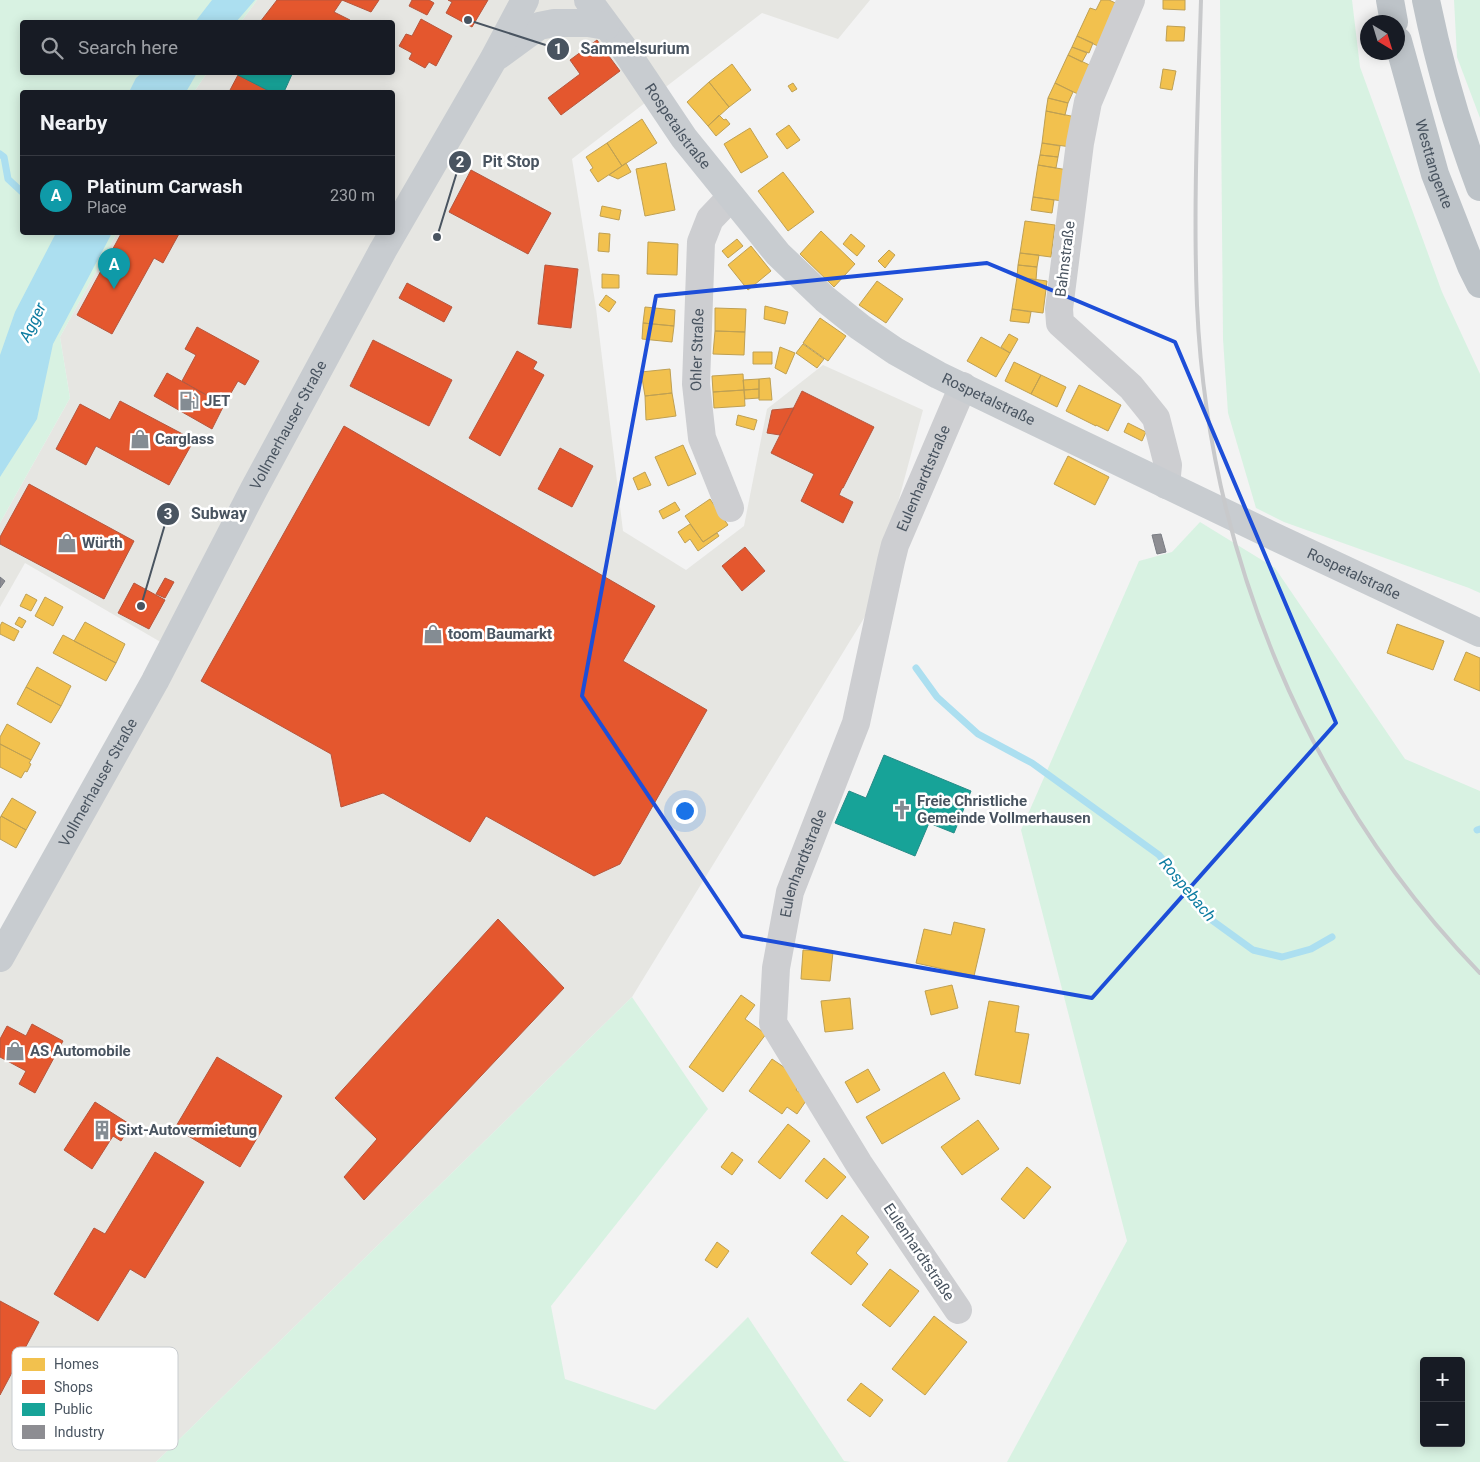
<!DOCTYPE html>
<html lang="en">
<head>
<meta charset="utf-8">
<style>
  :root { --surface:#171b24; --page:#20242c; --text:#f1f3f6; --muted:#9ea1a6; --line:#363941; --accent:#db2777 }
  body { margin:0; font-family:Roboto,sans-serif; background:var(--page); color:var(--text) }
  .controls { position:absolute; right:15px; bottom:15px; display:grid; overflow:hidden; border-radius:5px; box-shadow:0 2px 12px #0003 }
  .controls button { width:45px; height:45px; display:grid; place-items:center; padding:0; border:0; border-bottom:1px solid var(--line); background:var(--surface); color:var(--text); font:25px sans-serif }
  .compass { position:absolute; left:1360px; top:15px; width:45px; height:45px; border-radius:50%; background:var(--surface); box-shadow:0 2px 12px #0003; rotate:142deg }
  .you { position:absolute; left:684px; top:810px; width:18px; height:18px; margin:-12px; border:4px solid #fff; border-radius:50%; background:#1a73e8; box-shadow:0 0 0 8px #1a73e833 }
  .badge { display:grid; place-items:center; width:32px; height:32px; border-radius:50%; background:var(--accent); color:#fff; font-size:16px; font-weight:700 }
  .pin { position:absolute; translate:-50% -41px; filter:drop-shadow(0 1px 2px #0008) }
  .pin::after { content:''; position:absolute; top:26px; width:18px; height:15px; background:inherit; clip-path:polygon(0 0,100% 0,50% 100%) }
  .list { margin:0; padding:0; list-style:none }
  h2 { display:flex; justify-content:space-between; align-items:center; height:65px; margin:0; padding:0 20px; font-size:21px }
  h2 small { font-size:16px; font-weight:400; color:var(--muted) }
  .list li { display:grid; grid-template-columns:32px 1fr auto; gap:15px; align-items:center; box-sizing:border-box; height:80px; padding:0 20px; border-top:1px solid var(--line) }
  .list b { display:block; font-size:19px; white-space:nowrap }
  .list p { margin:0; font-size:16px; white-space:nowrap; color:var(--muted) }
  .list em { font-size:16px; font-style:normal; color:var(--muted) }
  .icon { flex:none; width:28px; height:28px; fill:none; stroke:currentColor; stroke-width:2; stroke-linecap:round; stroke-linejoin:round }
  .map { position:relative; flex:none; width:1480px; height:1462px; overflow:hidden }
  .search { position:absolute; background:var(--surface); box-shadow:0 2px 12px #0003; left:20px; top:20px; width:375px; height:55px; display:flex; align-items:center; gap:12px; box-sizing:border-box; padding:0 18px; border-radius:5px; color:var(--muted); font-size:19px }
  .panel { position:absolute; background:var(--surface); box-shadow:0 2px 12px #0003; left:20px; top:90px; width:375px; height:145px; border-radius:5px }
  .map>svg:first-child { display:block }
</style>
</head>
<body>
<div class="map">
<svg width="1480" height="1462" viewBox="0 0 1480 1462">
  <rect width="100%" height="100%" fill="#f3f3f3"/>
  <path fill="#e6e6e2" d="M 257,0 L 870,0 L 838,39 L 762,13 L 572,159 L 596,308 L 623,531 L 686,570 L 744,526 L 767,409 L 823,365 L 923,410 L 869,610 L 632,997 L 156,1462 L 0,1462 L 0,942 L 164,644 L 25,563 L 0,607 L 0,523 L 70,398 L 60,337 L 117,233 L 392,232 L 392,92 L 194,92 L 207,73 L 392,72 L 392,22 L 241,22 Z"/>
  <path fill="#d8f2e2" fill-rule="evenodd" d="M 0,0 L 257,0 L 241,22 L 22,22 L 22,72 L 207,73 L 194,92 L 22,92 L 22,232 L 117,233 L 60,337 L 70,398 L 0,523 Z
    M 1220,0 L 1352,0 L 1360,67 L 1442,292 L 1480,374 L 1480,593 L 1469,588 L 1284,522 L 1256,508 L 1228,413 L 1223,339 Z
    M 1454,0 L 1480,0 L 1480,118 L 1457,57 Z
    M 1200,522 L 1275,568 L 1405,759 L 1480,791 L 1480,1462 L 1007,1462 L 1127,1241 L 1021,830 L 1139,561 L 1172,552 ZM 1424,1361 L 1461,1361 L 1461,1443 L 1424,1443 Z
    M 632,997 L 708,1109 L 551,1306 L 565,1379 L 655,1410 L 748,1317 L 844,1461 L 851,1462 L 156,1462 Z"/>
  <path fill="#acdff0" d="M 212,0 L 255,0 L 236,22 L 195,22 Z
    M 143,72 L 197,72 L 197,73 L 186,92 L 129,92 L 136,78 Z
    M 56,233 L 112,233 L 53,344 L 37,419 L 0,477 L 0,355 L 15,312 Z"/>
  <path fill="#f2c14e" stroke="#bfa053" d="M 1101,0 L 1109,0 L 1124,7 L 1104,49 L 1077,36 L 1090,8 L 1096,10 Z
    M 1163,0 L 1185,0 L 1185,10 L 1163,9 Z
    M 1167,26 L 1185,27 L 1184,41 L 1166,41 Z
    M 1077,36 L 1093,43 L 1089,53 L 1072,47 Z
    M 1072,47 L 1087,53 L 1082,62 L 1068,55 Z
    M 1068,55 L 1096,68 L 1082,96 L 1055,83 Z
    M 732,64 L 751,90 L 729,107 L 709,82 Z
    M 1163,69 L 1176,71 L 1172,90 L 1160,88 Z
    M 709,82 L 729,107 L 708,126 L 687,102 Z
    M 793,83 L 797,89 L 792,92 L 788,86 Z
    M 1055,83 L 1073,92 L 1068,103 L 1048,98 Z
    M 1048,98 L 1068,103 L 1065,115 L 1046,111 Z
    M 1046,111 L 1076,117 L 1071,147 L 1042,143 Z
    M 719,115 L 724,120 L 726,119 L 730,124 L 716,136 L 708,126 Z
    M 642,119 L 657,143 L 622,166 L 607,143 Z
    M 789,125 L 800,140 L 787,149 L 776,134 Z
    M 750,128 L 768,157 L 741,173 L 724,144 Z
    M 607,143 L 622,166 L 598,182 L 590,170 L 593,168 L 586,157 Z
    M 1042,143 L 1060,146 L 1058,157 L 1040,155 Z
    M 1040,155 L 1058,157 L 1056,168 L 1038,165 Z
    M 626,163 L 631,172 L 618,179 L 609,175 Z
    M 666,163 L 675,210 L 645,216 L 636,169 Z
    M 1038,165 L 1068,170 L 1063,201 L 1033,197 Z
    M 783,172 L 814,212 L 788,231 L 758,191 Z
    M 1033,197 L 1054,200 L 1052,213 L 1031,210 Z
    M 602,206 L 621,210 L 619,220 L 600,216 Z
    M 1025,221 L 1055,225 L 1051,257 L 1020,253 Z
    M 821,231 L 855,264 L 834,287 L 800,254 Z
    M 599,233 L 610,234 L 609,252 L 598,251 Z
    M 851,234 L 865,246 L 857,256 L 843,244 Z
    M 737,239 L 743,246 L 728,258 L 722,251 Z
    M 648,242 L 678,244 L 677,275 L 647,274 Z
    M 751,246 L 771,271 L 748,290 L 728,265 Z
    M 889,250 L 895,255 L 885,268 L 878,261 Z
    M 1020,253 L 1039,255 L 1037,267 L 1018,265 Z
    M 1018,265 L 1037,267 L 1036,280 L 1017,277 Z
    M 602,274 L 619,275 L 619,288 L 602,288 Z
    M 1017,277 L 1047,281 L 1043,313 L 1012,309 Z
    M 877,281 L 903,299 L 886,323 L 859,305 Z
    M 606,295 L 616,302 L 609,312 L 599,305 Z
    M 765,306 L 788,312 L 785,324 L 764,319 Z
    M 645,307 L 675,310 L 674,326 L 643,323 Z
    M 715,308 L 746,309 L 745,332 L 715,331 Z
    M 1012,309 L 1031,312 L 1029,323 L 1010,321 Z
    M 820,318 L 846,336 L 828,361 L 803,343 Z
    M 643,323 L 674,326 L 672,342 L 642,339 Z
    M 715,331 L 745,332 L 744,355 L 713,354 Z
    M 1009,334 L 1018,339 L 1010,353 L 1001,347 Z
    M 981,337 L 1010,353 L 996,377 L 967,361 Z
    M 803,344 L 824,359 L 817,368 L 796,353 Z
    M 780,347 L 795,353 L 786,374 L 775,368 Z
    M 753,352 L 772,352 L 772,364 L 753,364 Z
    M 1014,362 L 1041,375 L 1031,394 L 1005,381 Z
    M 670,369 L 672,393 L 645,396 L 641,372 Z
    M 743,374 L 744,390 L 713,392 L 712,376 Z
    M 1041,375 L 1066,387 L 1057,407 L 1031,394 Z
    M 770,378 L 772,400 L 759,400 L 759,379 Z
    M 759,379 L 759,389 L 744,390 L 743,380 Z
    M 1079,385 L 1121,405 L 1108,431 L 1096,425 L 1096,426 L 1066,411 Z
    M 759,389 L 759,398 L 745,399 L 744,390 Z
    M 744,390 L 745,406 L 714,408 L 713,392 Z
    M 672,393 L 676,416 L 646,420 L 645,396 Z
    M 738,415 L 757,420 L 754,430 L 736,425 Z
    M 1128,423 L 1146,432 L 1142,441 L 1124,432 Z
    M 683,445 L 696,474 L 668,486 L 655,457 Z
    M 1068,456 L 1109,477 L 1095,505 L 1054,484 Z
    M 645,472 L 651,485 L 638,490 L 633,478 Z
    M 710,499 L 728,525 L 703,542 L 685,516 Z
    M 675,502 L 680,510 L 663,519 L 659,511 Z
    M 690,524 L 703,542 L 717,533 L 719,536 L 698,551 L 690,539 L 685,543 L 678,532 Z
    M 26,594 L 37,600 L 31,611 L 20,606 Z
    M 45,597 L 63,607 L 53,626 L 35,616 Z
    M 19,617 L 26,621 L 22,628 L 15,624 Z
    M 2,622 L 19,631 L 14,641 L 0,634 L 0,626 Z
    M 85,622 L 125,644 L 116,663 L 74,641 Z
    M 1397,624 L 1444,641 L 1433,670 L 1387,653 Z
    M 63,635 L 116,663 L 106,681 L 53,653 Z
    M 1466,652 L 1480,658 L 1480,691 L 1454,680 Z
    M 37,667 L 71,686 L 61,706 L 26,687 Z
    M 26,687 L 61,706 L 51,723 L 17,704 Z
    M 7,724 L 40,743 L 31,760 L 0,744 L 0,737 Z
    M 0,744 L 31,760 L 29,763 L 31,764 L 27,772 L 25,771 L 21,778 L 0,767 Z
    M 12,798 L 36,812 L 26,830 L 1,816 Z
    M 1,816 L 26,830 L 16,848 L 0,839 L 0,819 Z
    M 954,922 L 985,929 L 974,976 L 916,963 L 924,929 L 951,935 Z
    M 803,950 L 833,952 L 830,981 L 801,979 Z
    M 952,985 L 958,1008 L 931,1015 L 925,991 Z
    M 741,995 L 755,1005 L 745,1019 L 766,1034 L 723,1092 L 689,1067 Z
    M 850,998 L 853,1029 L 825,1032 L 821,1001 Z
    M 989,1001 L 1019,1006 L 1015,1032 L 1029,1034 L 1020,1084 L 975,1075 Z
    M 772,1059 L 803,1080 L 796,1090 L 808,1098 L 797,1114 L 787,1107 L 782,1114 L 749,1091 Z
    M 868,1069 L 880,1090 L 857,1103 L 845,1082 Z
    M 944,1072 L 960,1099 L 882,1144 L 866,1117 Z
    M 978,1120 L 999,1149 L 962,1175 L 941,1147 Z
    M 788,1124 L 810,1141 L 780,1179 L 758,1162 Z
    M 732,1152 L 743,1160 L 732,1175 L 721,1167 Z
    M 824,1158 L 846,1177 L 827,1199 L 805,1181 Z
    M 1027,1167 L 1051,1187 L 1024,1219 L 1001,1199 Z
    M 842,1215 L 869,1237 L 856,1253 L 868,1264 L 851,1285 L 811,1253 Z
    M 717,1242 L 729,1251 L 717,1268 L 705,1260 Z
    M 890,1269 L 919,1291 L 890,1327 L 862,1305 Z
    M 934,1316 L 967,1342 L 925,1395 L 892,1369 Z
    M 861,1383 L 883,1400 L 870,1417 L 847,1400 Z"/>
  <path fill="#e4572e" stroke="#b6563d" d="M 277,0 L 342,0 L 334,12 L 350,20 L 349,22 L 260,22 Z
    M 342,0 L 379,0 L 371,12 Z
    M 412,0 L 429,0 L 434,3 L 427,15 L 409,6 Z
    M 448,0 L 488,0 L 472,27 L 446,13 L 452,2 Z
    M 421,19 L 452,36 L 436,66 L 429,62 L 425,68 L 409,59 L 412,53 L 399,46 L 406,34 L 412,36 Z
    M 597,40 L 620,71 L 561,115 L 548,98 L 580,74 L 570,60 Z
    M 238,75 L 271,92 L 229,92 Z
    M 471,170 L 551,213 L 528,254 L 449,212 Z
    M 122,232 L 180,232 L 163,263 L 154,258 L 112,334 L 77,315 Z
    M 545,265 L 578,269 L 571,328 L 538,324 Z
    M 407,283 L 452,307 L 444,322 L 399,298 Z
    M 197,327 L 259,361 L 245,385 L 238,381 L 224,405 L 182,381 L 196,355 L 185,349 Z
    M 373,340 L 452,380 L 429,426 L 350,386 Z
    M 517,351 L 537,362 L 533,369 L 544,375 L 500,456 L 469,438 Z
    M 167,373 L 224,405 L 212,429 L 154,396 Z
    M 802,391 L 874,427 L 843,488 L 842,488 L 839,495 L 853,502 L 843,523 L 801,501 L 814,474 L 771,453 Z
    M 120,401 L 194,440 L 169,485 L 96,446 L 86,465 L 56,449 L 80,404 L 110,420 Z
    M 794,408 L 780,435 L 767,433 L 772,410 Z
    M 344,426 L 655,606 L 623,661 L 707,710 L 620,864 L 594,876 L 486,816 L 470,842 L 383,793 L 341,807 L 331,754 L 201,681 Z
    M 560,448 L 593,466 L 572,507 L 538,489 Z
    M 29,484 L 134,541 L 104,599 L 0,544 L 0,537 Z
    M 745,547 L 765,571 L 742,591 L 722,566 Z
    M 165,578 L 174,582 L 165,598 L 156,594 Z
    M 134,583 L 165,600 L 149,629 L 118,613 Z
    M 498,919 L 564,988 L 364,1200 L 344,1177 L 377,1139 L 335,1098 Z
    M 32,1024 L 63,1041 L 35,1093 L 19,1084 L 26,1071 L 0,1057 L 0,1039 L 7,1026 L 26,1036 Z
    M 217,1057 L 282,1096 L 240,1167 L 175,1128 Z
    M 95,1102 L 131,1125 L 121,1141 L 113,1136 L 92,1169 L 64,1150 Z
    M 155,1152 L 204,1182 L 145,1278 L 130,1269 L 98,1321 L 54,1294 L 94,1228 L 105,1234 Z
    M 0,1301 L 39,1322 L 0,1395 Z"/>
  <path fill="#17a398" stroke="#268b87" d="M 239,72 L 293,72 L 284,92 L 271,92 L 238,75 Z
    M 884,755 L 971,791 L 954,833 L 929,823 L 915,856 L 835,823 L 849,791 L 866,798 Z"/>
  <path fill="#8d8d92" stroke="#797c83" d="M 1161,534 L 1166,552 L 1157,554 L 1152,535 Z
    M 0,577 L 5,581 L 0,588 Z"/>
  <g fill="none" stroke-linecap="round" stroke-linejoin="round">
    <path stroke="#acdff0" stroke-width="7" d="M 0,154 L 4,157 L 8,179 L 22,192
      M 916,668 L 937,697 L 978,734 L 1032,763 L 1159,855 L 1213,921 L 1253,950 L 1282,957 L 1311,949 L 1332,937
      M 1477,830 L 1480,829"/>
    <g stroke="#cdced1" stroke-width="28">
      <path d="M 1131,0 L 1088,102 L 1080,143 L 1059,309 L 1060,323 L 1131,387 L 1156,418 L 1168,465 L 1166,485"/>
      <path id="s1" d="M 730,508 L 702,438 L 696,384 L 701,242 L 710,219 L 731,197"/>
      <path id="s2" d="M 958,1310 L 859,1164 L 773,1023 L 776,968 L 790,892 L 856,723 L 891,561 L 895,545 L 963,386"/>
    </g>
    <g stroke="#c8ccd0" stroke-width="28">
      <path id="s3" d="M 588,0 L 625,50 L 684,138 L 778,254 L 825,299 L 860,327 L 895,351 L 938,375 L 1271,535 L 1480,633"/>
      <path d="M 498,56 L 539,26 L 554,23 L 588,23 L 606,26"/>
      <path id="s4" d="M 0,958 L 155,681 L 254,489 L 383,250 L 493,60 L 525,0"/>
    </g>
    <g stroke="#bdc3c8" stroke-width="28">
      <path d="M 1390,0 L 1394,22"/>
      <path d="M 1426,0 C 1439,64 1457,126 1480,187"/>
      <path id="s5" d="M 1398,41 L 1435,174 L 1471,266 L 1480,284"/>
    </g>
    <path stroke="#c8c9cb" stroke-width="4" d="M 1201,0 C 1198,101 1193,203 1197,305 C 1208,552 1307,795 1480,973"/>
  </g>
  <path fill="none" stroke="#1d4ed8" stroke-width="4" stroke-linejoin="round" d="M 987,263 L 1175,342 L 1336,723 L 1092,998 L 742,936 L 582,696 L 656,296 Z"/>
  <defs>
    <symbol id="fuel-bare" viewBox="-9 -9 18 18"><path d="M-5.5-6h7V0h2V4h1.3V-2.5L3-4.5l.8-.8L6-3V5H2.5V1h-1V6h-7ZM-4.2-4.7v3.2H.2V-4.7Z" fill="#848c93" stroke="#fff" stroke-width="2.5" paint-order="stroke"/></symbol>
    <symbol id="shop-bare" viewBox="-9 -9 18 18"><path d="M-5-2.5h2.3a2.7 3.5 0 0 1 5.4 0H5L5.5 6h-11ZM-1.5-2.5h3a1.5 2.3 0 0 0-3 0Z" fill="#848c93" stroke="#fff" stroke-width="2.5" paint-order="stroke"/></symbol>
    <symbol id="church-bare" viewBox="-9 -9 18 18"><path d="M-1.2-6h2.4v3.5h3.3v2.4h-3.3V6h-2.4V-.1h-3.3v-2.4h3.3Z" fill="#848c93" stroke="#fff" stroke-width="2.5" paint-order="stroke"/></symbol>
    <symbol id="building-bare" viewBox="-9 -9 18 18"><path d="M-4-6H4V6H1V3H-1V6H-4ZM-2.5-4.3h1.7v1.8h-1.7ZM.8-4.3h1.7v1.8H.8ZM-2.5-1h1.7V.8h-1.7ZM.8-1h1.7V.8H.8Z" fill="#848c93" stroke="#fff" stroke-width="2.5" paint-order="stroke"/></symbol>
  </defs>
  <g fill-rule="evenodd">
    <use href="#fuel-bare" x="175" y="387" width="28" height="28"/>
    <use href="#shop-bare" x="126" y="425" width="28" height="28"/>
    <use href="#shop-bare" x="53" y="529" width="28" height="28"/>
    <use href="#shop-bare" x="419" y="620" width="28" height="28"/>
    <use href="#church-bare" x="888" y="796" width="28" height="28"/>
    <use href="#shop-bare" x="1" y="1037" width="28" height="28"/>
    <use href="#building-bare" x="88" y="1116" width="28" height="28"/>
  </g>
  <g text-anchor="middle" stroke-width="5" stroke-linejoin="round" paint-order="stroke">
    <g font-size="15" fill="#495460" stroke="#fff">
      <text dy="5" stroke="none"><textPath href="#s3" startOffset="155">Rospetalstraße</textPath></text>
      <text dy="5" stroke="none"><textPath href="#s5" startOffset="128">Westtangente</textPath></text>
      <text transform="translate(1065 259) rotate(-83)" y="5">Bahnstraße</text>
      <text dy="5" stroke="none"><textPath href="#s1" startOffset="164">Ohler Straße</textPath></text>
      <text dy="5" stroke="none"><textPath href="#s3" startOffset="575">Rospetalstraße</textPath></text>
      <text dy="5" stroke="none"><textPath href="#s4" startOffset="606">Vollmerhauser Straße</textPath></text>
      <text dy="5" stroke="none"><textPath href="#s2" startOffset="910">Eulenhardtstraße</textPath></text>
      <text dy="5" stroke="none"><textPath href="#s3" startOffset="980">Rospetalstraße</textPath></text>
      <text dy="5" stroke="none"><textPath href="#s4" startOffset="201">Vollmerhauser Straße</textPath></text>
      <text dy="5" stroke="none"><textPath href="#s2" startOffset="505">Eulenhardtstraße</textPath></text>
      <text transform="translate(919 1252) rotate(56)" y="5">Eulenhardtstraße</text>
    </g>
    <g font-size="15" font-weight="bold" fill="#495460" stroke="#fff" text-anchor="start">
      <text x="204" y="406">JET</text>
      <text x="155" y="444">Carglass</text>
      <text x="82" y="548">Würth</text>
      <text x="448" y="639">toom Baumarkt</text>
      <text x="917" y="806">Freie Christliche<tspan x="917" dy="17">Gemeinde Vollmerhausen</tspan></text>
      <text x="30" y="1056">AS Automobile</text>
      <text x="117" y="1135">Sixt-Autovermietung</text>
    </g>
    <g font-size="16" font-style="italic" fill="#0c7ca1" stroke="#fff">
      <text transform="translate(32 322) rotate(-64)" y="6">Agger</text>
      <text transform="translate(1188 889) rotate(50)" y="6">Rospebach</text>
    </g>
  </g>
  <rect x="12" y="1347" width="166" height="103" rx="8" fill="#fff" stroke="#c8cccf" stroke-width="1"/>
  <rect x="22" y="1358" width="23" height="13" fill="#f2c14e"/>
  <rect x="22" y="1380" width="23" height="14" fill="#e4572e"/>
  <rect x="22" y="1403" width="23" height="13" fill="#17a398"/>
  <rect x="22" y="1425" width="23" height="14" fill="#8d8d92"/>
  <g font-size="14" fill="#495460">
    <text x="54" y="1369">Homes</text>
    <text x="54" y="1392">Shops</text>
    <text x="54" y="1414">Public</text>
    <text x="54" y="1437">Industry</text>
  </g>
  <path fill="none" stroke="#495460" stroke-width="2" d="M468 20L558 49M437 237L460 162M141 606L168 514"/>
  <g fill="#495460" stroke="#fff" stroke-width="2">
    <circle cx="468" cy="20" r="5"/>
    <circle cx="437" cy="237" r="5"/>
    <circle cx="141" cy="606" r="5"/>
    <circle cx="558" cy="49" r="12"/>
    <circle cx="460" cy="162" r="12"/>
    <circle cx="168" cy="514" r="12"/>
  </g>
  <g font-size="15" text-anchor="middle" font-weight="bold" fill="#fff">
    <text x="558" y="54">1</text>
    <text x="460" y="167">2</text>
    <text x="168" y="519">3</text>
  </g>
  <g font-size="16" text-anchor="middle" font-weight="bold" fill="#495460" stroke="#fff" stroke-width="5" stroke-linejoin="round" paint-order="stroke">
    <text x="635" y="54">Sammelsurium</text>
    <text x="511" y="167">Pit Stop</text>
    <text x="219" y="519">Subway</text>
  </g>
</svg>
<div class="controls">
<button>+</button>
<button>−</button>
</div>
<svg class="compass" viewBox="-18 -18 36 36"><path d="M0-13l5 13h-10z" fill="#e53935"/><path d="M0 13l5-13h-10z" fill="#9ea1a6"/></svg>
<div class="you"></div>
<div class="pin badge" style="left:114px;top:289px;background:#0f9aa8">A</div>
<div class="search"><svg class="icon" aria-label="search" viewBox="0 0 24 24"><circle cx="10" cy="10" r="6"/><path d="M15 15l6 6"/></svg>Search here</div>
<section class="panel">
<h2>Nearby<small></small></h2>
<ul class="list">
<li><span class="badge" style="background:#0f9aa8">A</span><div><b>Platinum Carwash</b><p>Place</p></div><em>230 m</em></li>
</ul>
</section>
</div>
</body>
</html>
